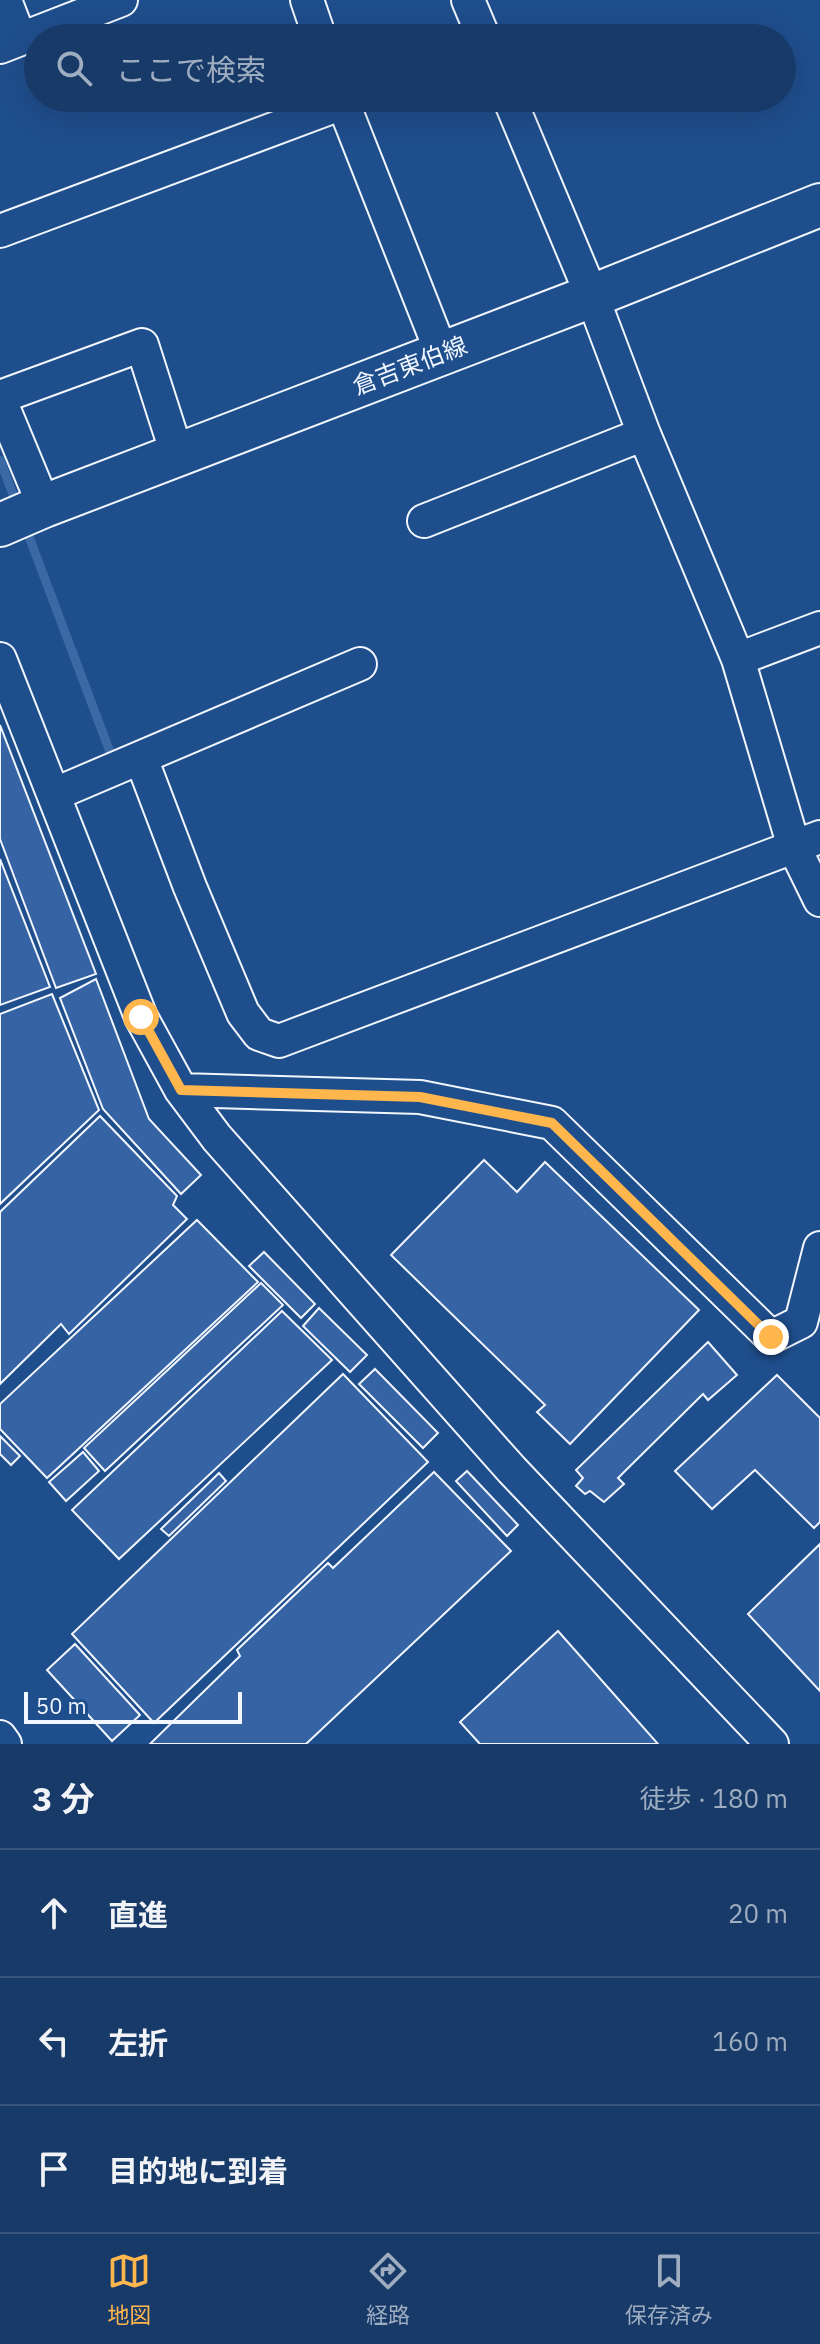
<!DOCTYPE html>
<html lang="ja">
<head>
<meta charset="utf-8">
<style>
  :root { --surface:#173a69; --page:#244571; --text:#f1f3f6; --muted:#9eadc0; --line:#36547d; --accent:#ffb74d }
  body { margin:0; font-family:"IBM Plex Sans","Noto Sans JP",sans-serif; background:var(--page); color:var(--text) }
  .scale { position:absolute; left:24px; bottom:20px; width:218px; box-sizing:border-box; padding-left:8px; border:4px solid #f2f6ff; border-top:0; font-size:22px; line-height:28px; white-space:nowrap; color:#f2f6ff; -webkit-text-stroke:6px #1f4e8c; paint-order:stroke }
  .stop { position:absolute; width:24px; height:24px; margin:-18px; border:6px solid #ffb74d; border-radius:50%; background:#fff }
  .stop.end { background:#ffb74d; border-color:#fff; box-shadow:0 2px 8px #0008 }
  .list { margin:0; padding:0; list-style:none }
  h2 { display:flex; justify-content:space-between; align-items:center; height:104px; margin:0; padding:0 32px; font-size:34px }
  h2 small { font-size:26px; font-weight:400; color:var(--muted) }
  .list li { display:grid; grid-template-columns:52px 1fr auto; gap:24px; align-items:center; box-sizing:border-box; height:128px; padding:0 32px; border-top:2px solid var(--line) }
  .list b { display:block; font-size:30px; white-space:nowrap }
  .list em { font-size:26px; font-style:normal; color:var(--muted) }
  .icon { flex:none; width:44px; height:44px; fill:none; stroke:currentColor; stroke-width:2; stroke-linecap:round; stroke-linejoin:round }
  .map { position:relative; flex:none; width:820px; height:1744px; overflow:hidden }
  .search { position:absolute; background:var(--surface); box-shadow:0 8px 32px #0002; left:24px; right:24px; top:24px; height:88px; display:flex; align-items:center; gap:20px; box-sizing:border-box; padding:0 28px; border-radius:44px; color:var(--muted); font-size:30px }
  .sheet { height:488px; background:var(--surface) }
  nav { display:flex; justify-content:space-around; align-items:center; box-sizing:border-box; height:112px; border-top:2px solid var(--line); background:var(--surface); font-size:22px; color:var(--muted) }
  nav a { display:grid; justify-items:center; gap:4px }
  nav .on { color:var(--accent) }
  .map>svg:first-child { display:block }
</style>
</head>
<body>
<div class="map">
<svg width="820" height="1744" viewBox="0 0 820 1744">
  <rect width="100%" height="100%" fill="#1f4e8c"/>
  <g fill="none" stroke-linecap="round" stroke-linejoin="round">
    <path stroke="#3b69a3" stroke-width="9" d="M 0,460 L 17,505
      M 25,526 L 110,752"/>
  </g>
  <path fill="#3563a3" stroke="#f2f6ff" stroke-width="2" d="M 0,725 L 96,974 L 56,988 L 0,839 Z
    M 0,859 L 50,987 L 0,1005 Z
    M 96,979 L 149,1119 L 201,1175 L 181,1194 L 103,1109 L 60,998 Z
    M 52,994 L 99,1110 L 0,1204 L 0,1014 Z
    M 100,1116 L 177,1196 L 173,1205 L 187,1219 L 69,1334 L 61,1324 L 0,1384 L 0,1212 Z
    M 484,1160 L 517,1192 L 545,1162 L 699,1310 L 570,1444 L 537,1412 L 545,1405 L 391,1255 Z
    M 197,1220 L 258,1282 L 47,1478 L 0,1429 L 0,1404 Z
    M 264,1252 L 315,1304 L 301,1318 L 249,1266 Z
    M 261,1283 L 283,1305 L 105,1471 L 84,1448 Z
    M 319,1308 L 367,1355 L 350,1372 L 303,1326 Z
    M 282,1311 L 332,1360 L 119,1559 L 72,1510 Z
    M 708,1342 L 737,1375 L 708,1400 L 703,1394 L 618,1478 L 624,1484 L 604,1502 L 590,1491 L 585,1494 L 576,1486 L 583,1478 L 576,1470 Z
    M 375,1369 L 438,1433 L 423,1448 L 359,1384 Z
    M 343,1374 L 428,1462 L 154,1723 L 72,1634 Z
    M 777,1375 L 820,1418 L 820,1522 L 814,1528 L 755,1470 L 712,1509 L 675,1471 Z
    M 0,1436 L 20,1456 L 11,1465 L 0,1454 Z
    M 83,1452 L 99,1471 L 66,1501 L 49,1482 Z
    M 467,1471 L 518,1525 L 507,1536 L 456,1481 Z
    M 434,1472 L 511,1551 L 306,1744 L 150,1744 L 240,1656 L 237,1650 L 328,1563 L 333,1568 Z
    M 219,1473 L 226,1481 L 169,1536 L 161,1529 Z
    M 820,1544 L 820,1691 L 748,1614 Z
    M 558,1631 L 658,1744 L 480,1744 L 460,1722 Z
    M 75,1644 L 140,1715 L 112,1741 L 47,1670 Z"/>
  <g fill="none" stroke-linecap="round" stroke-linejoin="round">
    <defs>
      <path id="minor" d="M 5,0 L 20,39
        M 307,0 L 320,38
        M 468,0 L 484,38
        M 0,47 L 121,0
        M 341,98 L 442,354
        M 509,98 L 592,296 L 644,434 L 738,659 L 794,847 L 820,900
        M 0,231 L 343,103
        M 0,397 L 142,345 L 177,454
        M 0,400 L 44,506
        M 424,521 L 644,434
        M 0,659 L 141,1017 L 181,1090 L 217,1138 L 512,1470 L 772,1744
        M 738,659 L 820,628
        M 141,758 L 190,887 L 243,1013 L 259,1034 L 279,1041 L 820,837
        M 55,794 L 360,664
        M 181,1090 L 420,1097 L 552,1123 L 771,1337 L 801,1322 L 820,1248
        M 0,1737 L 5,1744"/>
      <path id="major" d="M 0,525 L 44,506 L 592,296 L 820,205"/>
    </defs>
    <use href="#minor" stroke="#f2f6ff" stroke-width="36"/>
    <use href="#major" stroke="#f2f6ff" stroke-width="46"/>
    <use href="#minor" stroke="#1f4e8c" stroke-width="32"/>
    <use href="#major" stroke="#1f4e8c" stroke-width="42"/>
  </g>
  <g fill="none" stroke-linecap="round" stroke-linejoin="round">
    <path stroke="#ffb74d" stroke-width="10" d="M 141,1017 L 181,1090 L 420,1097 L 552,1123 L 771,1337"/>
  </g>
  <g text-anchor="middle" stroke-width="6" stroke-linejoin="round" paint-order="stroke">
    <g font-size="24" fill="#f2f6ff" stroke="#1f4e8c">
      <text transform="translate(410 366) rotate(-21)" y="8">倉吉東伯線</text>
    </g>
  </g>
</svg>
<div class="scale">50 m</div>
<div class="stop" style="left:141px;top:1017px"></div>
<div class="stop end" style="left:771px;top:1337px"></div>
<div class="search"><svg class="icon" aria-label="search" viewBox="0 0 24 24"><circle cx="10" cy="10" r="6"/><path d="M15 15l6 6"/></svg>ここで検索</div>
</div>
<section class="sheet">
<h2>3 分<small>徒歩 · 180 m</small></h2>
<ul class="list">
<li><svg class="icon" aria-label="ahead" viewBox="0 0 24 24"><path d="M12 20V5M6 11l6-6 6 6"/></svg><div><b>直進</b></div><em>20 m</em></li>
<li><svg class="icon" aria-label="left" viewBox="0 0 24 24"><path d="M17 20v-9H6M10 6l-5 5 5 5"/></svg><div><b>左折</b></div><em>160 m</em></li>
<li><svg class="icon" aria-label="arrive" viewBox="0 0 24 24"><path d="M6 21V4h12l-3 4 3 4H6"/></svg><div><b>目的地に到着</b></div></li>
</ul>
</section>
<nav>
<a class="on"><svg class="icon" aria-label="map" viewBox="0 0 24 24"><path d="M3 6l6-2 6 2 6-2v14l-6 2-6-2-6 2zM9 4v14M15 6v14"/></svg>地図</a>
<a><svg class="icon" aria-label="directions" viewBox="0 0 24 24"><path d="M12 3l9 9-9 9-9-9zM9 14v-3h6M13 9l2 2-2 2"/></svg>経路</a>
<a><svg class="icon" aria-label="saved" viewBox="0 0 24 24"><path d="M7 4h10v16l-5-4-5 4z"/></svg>保存済み</a>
</nav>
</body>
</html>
